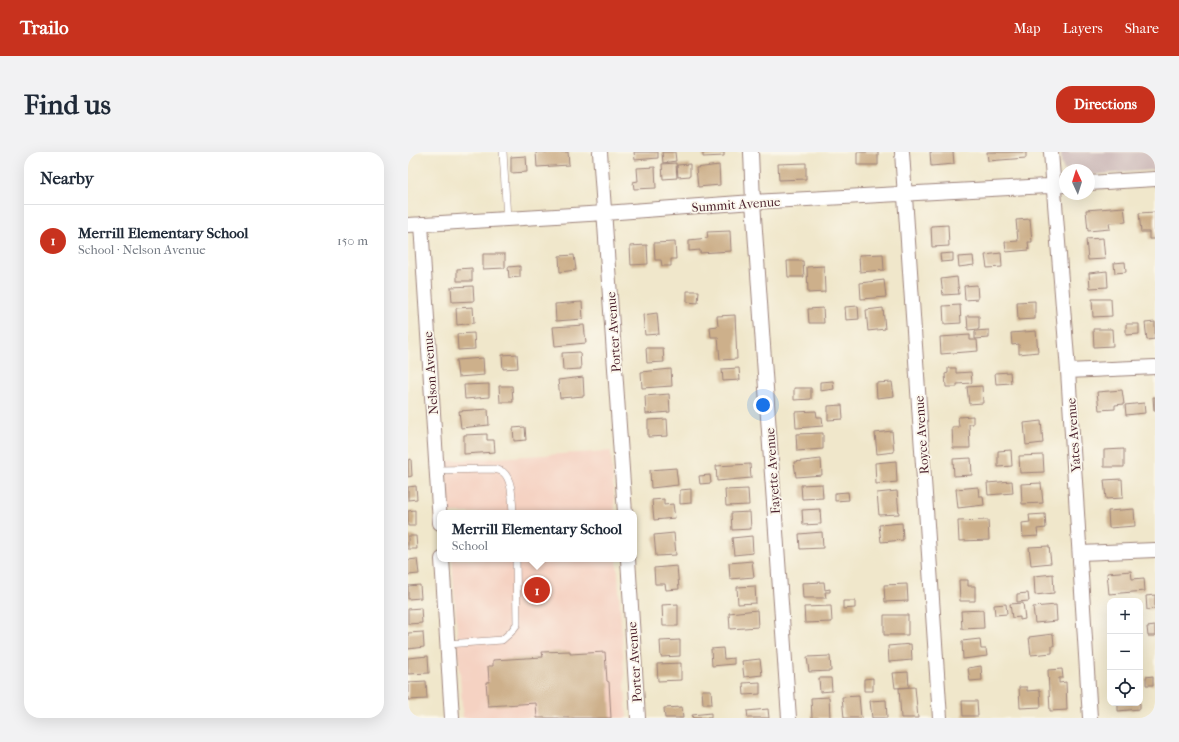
<!DOCTYPE html>
<html lang="en">
<head>
<meta charset="utf-8">
<style>
  :root { --surface:#fff; --page:#f2f2f3; --text:#1f2937; --muted:#747a83; --line:#e0e1e3; --accent:#c8321e }
  body { margin:0; font-family:"IM FELL French Canon",serif; background:var(--page); color:var(--text) }
  .controls { position:absolute; right:12px; bottom:12px; display:grid; overflow:hidden; border-radius:8px; box-shadow:0 4px 16px #0002 }
  .controls button { width:36px; height:36px; display:grid; place-items:center; padding:0; border:0; border-bottom:1px solid var(--line); background:var(--surface); color:var(--text); font:20px sans-serif }
  .compass { position:absolute; left:651px; top:12px; width:36px; height:36px; border-radius:50%; background:var(--surface); box-shadow:0 4px 16px #0002; rotate:356deg }
  .you { position:absolute; left:355px; top:253px; width:14px; height:14px; margin:-10px; border:3px solid #fff; border-radius:50%; background:#1a73e8; box-shadow:0 0 0 6px #1a73e833 }
  .badge { display:grid; place-items:center; width:26px; height:26px; border-radius:50%; background:var(--accent); color:#fff; font-size:13px; font-weight:700 }
  .pin { position:absolute; translate:-50% -50%; border:2px solid #fff; box-shadow:0 1px 4px #0006 }
  .popup { position:absolute; left:29px; top:358px; width:200px; height:52px; box-sizing:border-box; display:grid; place-content:center; border-radius:8px; background:var(--surface); filter:drop-shadow(0 1px 3px #0005); font-size:13px; white-space:nowrap; color:var(--muted) }
  .popup b { font-size:15px; color:var(--text) }
  .popup::after { content:''; position:absolute; left:50%; top:100%; margin-left:-8px; border:8px solid transparent; border-top-color:var(--surface) }
  .list { margin:0; padding:0; list-style:none }
  h2 { display:flex; justify-content:space-between; align-items:center; height:52px; margin:0; padding:0 16px; font-size:17px }
  h2 small { font-size:13px; font-weight:400; color:var(--muted) }
  .list li { display:grid; grid-template-columns:26px 1fr auto; gap:12px; align-items:center; box-sizing:border-box; height:72px; padding:0 16px; border-top:1px solid var(--line) }
  .list b { display:block; font-size:15px; white-space:nowrap }
  .list p { margin:0; font-size:13px; white-space:nowrap; color:var(--muted) }
  .list em { font-size:13px; font-style:normal; color:var(--muted) }
  .icon { flex:none; width:22px; height:22px; fill:none; stroke:currentColor; stroke-width:2; stroke-linecap:round; stroke-linejoin:round }
  .map { position:relative; flex:none; width:747px; height:566px; overflow:hidden; border-radius:16px }
  header { display:flex; align-items:center; gap:24px; box-sizing:border-box; height:56px; padding:0 20px; background:var(--accent); color:#fff }
  header strong { font-size:19px }
  nav { display:flex; gap:22px; margin-inline-start:auto; font-size:14px }
  .intro { display:flex; align-items:center; justify-content:space-between; box-sizing:border-box; height:96px; padding:0 24px }
  h1 { margin:0; font-size:28px }
  .button { padding:10px 18px; border-radius:16px; background:var(--accent); color:#fff; font-size:14px; font-weight:700 }
  main { display:flex; gap:24px; padding:0 24px }
  aside { flex:1; background:var(--surface); border-radius:16px; box-shadow:0 4px 16px #0002 }
  .map>svg:first-child { display:block }
</style>
</head>
<body>
<header>
<strong>Trailo</strong>
<nav><a>Map</a><a>Layers</a><a>Share</a></nav>
</header>
<div class="intro"><h1>Find us</h1><a class="button">Directions</a></div>
<main>
<aside>
<h2>Nearby<small></small></h2>
<ul class="list">
<li><span class="badge">1</span><div><b>Merrill Elementary School</b><p>School · Nelson Avenue</p></div><em>150 m</em></li>
</ul>
</aside>
<div class="map">
<svg width="747" height="566" viewBox="0 0 747 566">
  <rect width="100%" height="100%" fill="#fbf7ec"/>
  <filter id="ink" filterUnits="userSpaceOnUse"><feTurbulence type="fractalNoise" baseFrequency=".025" numOctaves="2"/><feDisplacementMap in="SourceGraphic" scale="8" xChannelSelector="R" yChannelSelector="G"/><feConvolveMatrix kernelMatrix="1 2 1 2 8 2 1 2 1" color-interpolation-filters="sRGB"/></filter>
  <filter id="wash" filterUnits="userSpaceOnUse"><feTurbulence type="fractalNoise" baseFrequency=".012" numOctaves="4" result="noise"/><feDisplacementMap in="SourceGraphic" scale="16" xChannelSelector="R" yChannelSelector="G"/><feGaussianBlur stdDeviation="0.9" result="paint"/><feColorMatrix in="noise" values="0 0 0 0 0 0 0 0 0 0 0 0 0 0 0 0 0 1.4 0 .05"/><feComposite in="paint" operator="in"/></filter>
  <g filter="url(#wash)">
    <rect width="100%" height="100%" fill="#f0e7cb"/>
    <path fill="#f5d2c2" d="M 203,299 L 207,361 L 41,361 L 37,309 Z
      M 44,407 L 209,407 L 219,566 L 55,566 Z"/>
    <path fill="#d1bfbd" d="M 653,0 L 747,0 L 747,18 L 681,23 L 681,18 L 657,18 L 657,21 L 653,11 Z"/>
    <g id="blocks">
      <path fill="#cdb08b" d="M 128,0 L 160,0 L 161,13 L 129,15 Z
        M 226,0 L 250,0 L 250,6 L 227,8 Z
        M 254,0 L 267,0 L 268,9 L 255,11 Z
        M 295,0 L 316,0 L 316,4 L 295,5 Z
        M 449,0 L 470,0 L 470,13 L 449,13 Z
        M 522,0 L 545,0 L 546,12 L 523,14 Z
        M 579,0 L 618,0 L 618,6 L 580,9 Z
        M 118,4 L 119,20 L 103,21 L 103,5 Z
        M 268,11 L 269,26 L 255,27 L 254,12 Z
        M 398,11 L 398,27 L 371,28 L 370,12 Z
        M 282,12 L 282,24 L 270,25 L 269,13 Z
        M 311,13 L 312,33 L 290,35 L 288,16 Z
        M 247,15 L 248,36 L 226,37 L 225,30 L 230,29 L 229,16 Z
        M 716,55 L 718,70 L 701,71 L 702,77 L 680,79 L 678,58 Z
        M 747,60 L 747,87 L 741,87 L 741,80 L 733,80 L 731,61 Z
        M 622,67 L 624,90 L 620,90 L 621,98 L 598,100 L 597,90 L 610,89 L 608,68 Z
        M 540,73 L 541,94 L 524,95 L 523,74 Z
        M 322,79 L 323,99 L 292,101 L 292,98 L 281,99 L 281,88 L 300,86 L 299,80 Z
        M 695,86 L 697,107 L 680,108 L 678,87 Z
        M 267,90 L 268,107 L 263,107 L 263,114 L 254,114 L 253,108 L 247,108 L 246,91 Z
        M 239,93 L 240,112 L 223,113 L 222,94 Z
        M 545,101 L 545,109 L 533,110 L 532,102 Z
        M 593,101 L 594,115 L 579,116 L 577,103 Z
        M 75,102 L 97,102 L 97,116 L 75,117 Z
        M 475,102 L 476,118 L 452,120 L 451,103 Z
        M 166,103 L 168,118 L 152,120 L 151,104 Z
        M 565,104 L 566,113 L 551,115 L 550,105 Z
        M 379,109 L 395,109 L 396,125 L 380,125 Z
        M 717,110 L 718,120 L 707,121 L 706,111 Z
        M 112,114 L 112,125 L 101,126 L 100,115 Z
        M 416,114 L 417,140 L 400,141 L 399,115 Z
        M 64,116 L 64,129 L 49,129 L 49,117 Z
        M 699,119 L 700,135 L 682,136 L 681,121 Z
        M 549,125 L 551,142 L 535,143 L 533,127 Z
        M 476,128 L 478,145 L 453,147 L 452,131 Z
        M 569,133 L 570,147 L 557,148 L 556,134 Z
        M 65,134 L 66,149 L 44,150 L 43,135 Z
        M 279,139 L 291,139 L 290,151 L 279,150 Z
        M 684,147 L 703,147 L 704,164 L 685,165 Z
        M 627,149 L 627,167 L 610,168 L 609,150 Z
        M 174,150 L 175,167 L 148,169 L 147,152 Z
        M 552,153 L 553,171 L 536,172 L 535,154 Z
        M 450,154 L 451,167 L 438,168 L 437,155 Z
        M 65,155 L 66,171 L 49,173 L 48,156 Z
        M 415,156 L 416,171 L 401,171 L 400,157 Z
        M 475,156 L 477,177 L 460,179 L 458,158 Z
        M 249,161 L 251,182 L 237,183 L 235,163 Z
        M 327,163 L 329,207 L 312,208 L 310,185 L 303,185 L 302,175 L 310,174 L 309,164 Z
        M 559,164 L 571,164 L 571,177 L 560,178 Z
        M 747,170 L 747,187 L 739,188 L 737,171 Z
        M 718,172 L 731,172 L 731,182 L 718,183 Z
        M 176,173 L 178,191 L 147,194 L 145,175 Z
        M 685,177 L 704,177 L 705,194 L 686,195 Z
        M 581,178 L 581,186 L 567,187 L 567,179 Z
        M 628,179 L 630,200 L 611,202 L 611,192 L 604,193 L 603,181 Z
        M 66,181 L 67,197 L 50,198 L 49,182 Z
        M 562,183 L 562,188 L 569,188 L 570,199 L 533,202 L 532,185 Z
        M 238,196 L 255,196 L 256,210 L 239,211 Z
        M 172,200 L 173,217 L 155,218 L 154,201 Z
        M 109,202 L 110,216 L 95,217 L 94,203 Z
        M 75,206 L 76,223 L 50,225 L 48,208 Z
        M 331,216 L 332,228 L 315,229 L 314,217 Z
        M 540,216 L 548,216 L 548,221 L 563,220 L 564,231 L 549,232 L 549,235 L 538,235 L 537,222 L 540,221 Z
        M 263,217 L 264,234 L 234,236 L 233,220 Z
        M 602,220 L 603,231 L 588,232 L 587,221 Z
        M 175,225 L 176,244 L 152,246 L 150,228 Z
        M 425,229 L 426,237 L 412,239 L 412,230 Z
        M 484,230 L 486,244 L 469,246 L 468,231 Z
        M 81,232 L 81,245 L 57,247 L 56,233 Z
        M 91,234 L 104,234 L 105,250 L 92,250 Z
        M 574,234 L 575,251 L 561,252 L 559,235 Z
        M 386,236 L 403,236 L 403,247 L 386,248 Z
        M 714,238 L 716,252 L 707,253 L 707,257 L 691,258 L 689,240 Z
        M 261,242 L 262,260 L 238,262 L 237,244 Z
        M 745,245 L 747,245 L 747,259 L 746,259 Z
        M 736,251 L 737,261 L 718,263 L 717,253 Z
        M 434,253 L 435,267 L 420,268 L 420,254 Z
        M 80,257 L 81,273 L 53,276 L 51,259 Z
        M 408,259 L 409,265 L 414,265 L 415,274 L 388,276 L 387,260 Z
        M 565,264 L 565,272 L 561,272 L 562,296 L 545,296 L 544,275 L 551,275 L 550,265 Z
        M 259,267 L 260,284 L 240,285 L 240,268 Z
        M 633,269 L 635,291 L 618,293 L 616,271 Z
        M 117,275 L 118,288 L 106,289 L 105,276 Z
        M 484,279 L 486,300 L 469,302 L 467,281 Z
        M 415,281 L 415,297 L 389,299 L 388,282 Z
        M 79,282 L 79,288 L 86,288 L 87,300 L 56,302 L 56,283 Z
        M 716,297 L 716,315 L 696,315 L 696,298 Z
        M 603,298 L 604,314 L 590,315 L 590,299 Z
        M 635,303 L 636,320 L 612,321 L 611,304 Z
        M 563,306 L 564,323 L 546,324 L 545,307 Z
        M 3,307 L 4,324 L 0,325 L 0,308 Z
        M 413,307 L 414,323 L 388,325 L 386,310 Z
        M 488,309 L 489,330 L 468,332 L 467,311 Z
        M 342,312 L 343,326 L 309,329 L 308,314 Z
        M 268,316 L 270,333 L 243,336 L 242,318 Z
        M 302,323 L 303,331 L 292,332 L 291,324 Z
        M 714,327 L 715,346 L 698,347 L 696,328 Z
        M 604,329 L 605,341 L 580,343 L 579,331 Z
        M 633,331 L 635,351 L 614,352 L 613,332 Z
        M 414,332 L 415,346 L 394,347 L 393,333 Z
        M 8,334 L 9,347 L 0,348 L 0,335 Z
        M 570,335 L 571,344 L 575,344 L 576,353 L 550,356 L 548,337 Z
        M 283,337 L 283,351 L 272,352 L 272,338 Z
        M 340,337 L 341,353 L 318,354 L 317,338 Z
        M 489,339 L 491,362 L 471,363 L 469,341 Z
        M 440,340 L 441,348 L 427,349 L 427,341 Z
        M 256,347 L 256,353 L 265,352 L 267,366 L 246,368 L 244,348 Z
        M 412,357 L 413,372 L 395,373 L 394,358 Z
        M 726,357 L 727,374 L 701,376 L 700,359 Z
        M 7,358 L 7,374 L 0,374 L 0,359 Z
        M 342,360 L 343,377 L 324,378 L 323,361 Z
        M 637,362 L 638,376 L 629,377 L 630,384 L 615,385 L 614,371 L 622,370 L 621,363 Z
        M 580,368 L 581,388 L 551,389 L 550,369 Z
        M 494,371 L 495,388 L 473,390 L 471,373 Z
        M 414,380 L 415,396 L 392,397 L 391,382 Z
        M 266,381 L 268,403 L 248,404 L 246,383 Z
        M 0,384 L 8,384 L 9,397 L 0,397 Z
        M 344,384 L 345,401 L 326,403 L 324,386 Z
        M 641,394 L 643,411 L 623,413 L 621,395 Z
        M 9,407 L 11,422 L 0,423 L 0,408 Z
        M 344,409 L 346,425 L 322,427 L 321,411 Z
        M 269,414 L 271,437 L 258,438 L 257,432 L 247,432 L 246,416 Z
        M 723,419 L 724,427 L 736,426 L 737,439 L 701,442 L 699,421 Z
        M 645,422 L 646,441 L 627,443 L 626,424 Z
        M 551,428 L 560,428 L 560,434 L 567,434 L 567,449 L 552,449 Z
        M 416,430 L 417,438 L 422,437 L 422,440 L 417,440 L 418,446 L 395,446 L 394,431 Z
        M 499,432 L 500,449 L 477,450 L 476,433 Z
        M 12,433 L 13,446 L 0,447 L 0,434 Z
        M 347,434 L 348,451 L 330,452 L 329,435 Z
        M 620,441 L 621,449 L 609,450 L 609,442 Z
        M 747,443 L 747,457 L 739,458 L 738,444 Z
        M 435,449 L 447,449 L 447,456 L 435,457 Z
        M 615,451 L 617,467 L 612,468 L 612,465 L 604,466 L 602,452 Z
        M 270,452 L 270,474 L 255,474 L 254,453 Z
        M 598,452 L 599,462 L 587,463 L 586,453 Z
        M 648,453 L 649,469 L 627,471 L 625,455 Z
        M 423,454 L 424,470 L 397,471 L 396,455 Z
        M 13,456 L 14,471 L 0,472 L 0,457 Z
        M 349,458 L 350,475 L 322,477 L 321,461 Z
        M 575,458 L 576,476 L 554,477 L 553,459 Z
        M 476,463 L 500,463 L 500,483 L 476,483 Z
        M 747,474 L 747,484 L 740,484 L 739,475 Z
        M 15,480 L 16,495 L 0,497 L 0,481 Z
        M 645,482 L 646,494 L 644,494 L 644,501 L 623,503 L 621,485 Z
        M 572,487 L 573,497 L 578,497 L 579,504 L 555,507 L 554,489 Z
        M 272,488 L 272,504 L 253,505 L 252,489 Z
        M 503,492 L 504,508 L 481,510 L 480,494 Z
        M 315,496 L 316,507 L 326,506 L 326,512 L 304,514 L 303,497 Z
        M 162,499 L 162,502 L 197,500 L 199,529 L 201,530 L 203,566 L 129,566 L 128,551 L 80,554 L 78,530 L 81,530 L 80,514 L 85,514 L 85,508 L 135,505 L 134,500 Z
        M 20,504 L 21,521 L 0,522 L 0,506 Z
        M 422,504 L 423,519 L 401,520 L 399,505 Z
        M 352,507 L 354,523 L 336,525 L 334,509 Z
        M 273,511 L 273,528 L 250,529 L 249,512 Z
        M 573,514 L 574,528 L 562,529 L 560,516 Z
        M 654,517 L 655,526 L 651,526 L 651,531 L 658,530 L 659,558 L 642,559 L 640,518 Z
        M 500,520 L 501,535 L 487,536 L 485,521 Z
        M 745,524 L 745,533 L 738,533 L 738,525 Z
        M 411,526 L 423,526 L 424,539 L 412,540 Z
        M 465,526 L 465,539 L 456,539 L 456,527 Z
        M 18,529 L 19,547 L 0,548 L 0,530 Z
        M 352,530 L 352,542 L 336,543 L 335,531 Z
        M 507,535 L 510,566 L 493,566 L 491,536 Z
        M 611,535 L 619,535 L 619,539 L 632,538 L 633,555 L 612,556 Z
        M 294,538 L 303,538 L 304,552 L 295,552 Z
        M 451,544 L 453,566 L 436,566 L 434,545 Z
        M 421,545 L 422,566 L 404,566 L 403,546 Z
        M 478,548 L 479,566 L 464,566 L 462,549 Z
        M 554,549 L 569,549 L 570,564 L 555,564 Z
        M 710,551 L 732,551 L 732,557 L 710,559 Z
        M 274,555 L 275,566 L 257,566 L 256,556 Z
        M 360,557 L 361,566 L 340,566 L 339,559 Z
        M 303,561 L 303,566 L 285,566 L 284,563 Z"/>
    </g>
  </g>
  <g filter="url(#ink)">
    <use href="#blocks" fill-opacity="0" stroke="#9d837b" stroke-width="1"/>
    <g fill="none" stroke-linecap="round" stroke-linejoin="round">
      <defs>
        <path id="service" d="M 95,0 L 99,67
          M 29,318 L 86,317 C 88,318 92,318 95,320 C 105,328 104,350 105,361
          M 40,492 L 94,488 L 103,480 L 109,472 L 108,407"/>
        <path id="minor" d="M 192,0 L 217,361
          M 343,0 L 345,50 L 381,566
          M 494,0 L 532,566
          M 643,0 L 660,219 L 682,566
          M 681,31 L 747,27
          M 13,72 L 32,371
          M 0,73 L 197,61 L 345,50 L 657,33
          M 660,219 L 747,215
          M 672,401 L 747,398
          M 34,407 L 44,566
          M 220,407 L 230,566"/>
      </defs>
      <use href="#service" stroke="#9d837b" stroke-width="8"/>
      <use href="#minor" stroke="#9d837b" stroke-width="16"/>
      <use href="#service" stroke="#fff" stroke-width="7"/>
      <use href="#minor" stroke="#fff" stroke-width="14"/>
    </g>
  </g>
  <g text-anchor="middle" stroke-width="3.5" stroke-linejoin="round" paint-order="stroke">
    <g font-size="13" fill="#4a1f2b" stroke="#fbf7ec">
      <text transform="translate(328 52) rotate(-4)" y="5">Summit Avenue</text>
      <text transform="translate(205 180) rotate(-94)" y="5">Porter Avenue</text>
      <text transform="translate(22 221) rotate(-94)" y="5">Nelson Avenue</text>
      <text transform="translate(513 283) rotate(-94)" y="5">Royce Avenue</text>
      <text transform="translate(665 283) rotate(-94)" y="5">Yates Avenue</text>
      <text transform="translate(364 319) rotate(-94)" y="5">Fayette Avenue</text>
      <text transform="translate(226 510) rotate(-94)" y="5">Porter Avenue</text>
    </g>
  </g>
</svg>
<div class="controls">
<button>+</button>
<button>−</button>
<button><svg class="icon" aria-label="locate" viewBox="0 0 24 24"><circle cx="12" cy="12" r="6"/><path d="M12 2v4M12 18v4M2 12h4M18 12h4"/></svg></button>
</div>
<svg class="compass" viewBox="-18 -18 36 36"><path d="M0-13l5 13h-10z" fill="#e53935"/><path d="M0 13l5-13h-10z" fill="#747a83"/></svg>
<div class="you"></div>
<div class="pin badge" style="left:129px;top:438px">1</div>
<div class="popup"><b>Merrill Elementary School</b>School</div>
</div>
</main>
</body>
</html>
